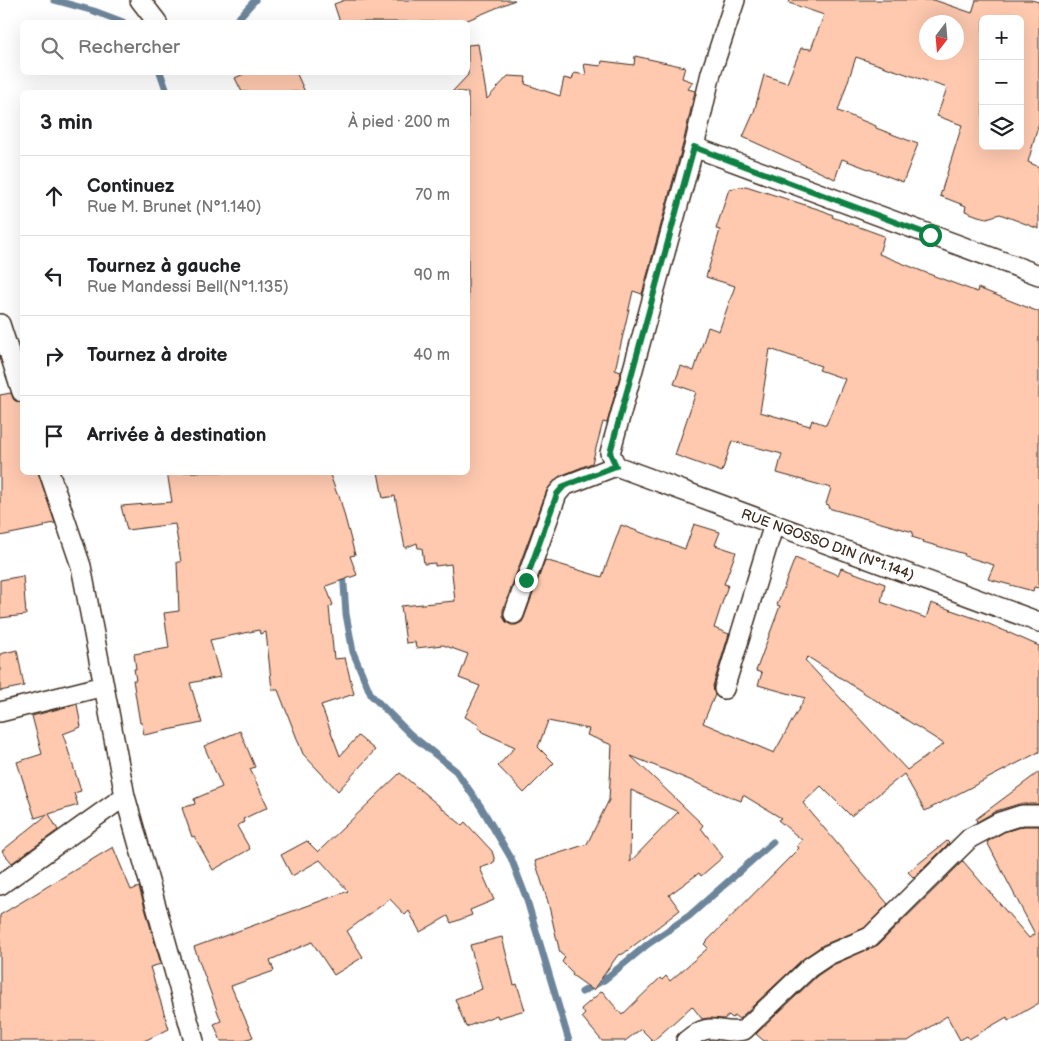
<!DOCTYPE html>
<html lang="fr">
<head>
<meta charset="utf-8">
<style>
  :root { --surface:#fff; --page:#f6f6f6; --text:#202124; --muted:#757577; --line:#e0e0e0 }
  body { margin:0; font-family:"Balsamiq Sans",sans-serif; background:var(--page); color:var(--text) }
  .controls { position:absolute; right:15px; top:15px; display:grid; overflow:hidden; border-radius:8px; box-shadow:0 5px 20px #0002 }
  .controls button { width:45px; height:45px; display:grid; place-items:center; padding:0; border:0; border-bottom:1px solid var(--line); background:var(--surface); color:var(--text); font:25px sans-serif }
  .compass { position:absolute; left:919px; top:15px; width:45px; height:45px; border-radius:50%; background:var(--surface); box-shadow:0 5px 20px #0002; rotate:196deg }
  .stop { position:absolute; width:15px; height:15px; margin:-11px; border:4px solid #0b8043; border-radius:50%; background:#fff }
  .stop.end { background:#0b8043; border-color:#fff; box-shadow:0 1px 5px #0008 }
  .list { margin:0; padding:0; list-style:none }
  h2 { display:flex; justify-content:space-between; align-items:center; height:65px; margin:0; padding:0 20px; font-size:21px }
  h2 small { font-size:16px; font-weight:400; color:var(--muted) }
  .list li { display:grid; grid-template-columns:32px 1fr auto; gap:15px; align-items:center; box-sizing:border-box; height:80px; padding:0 20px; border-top:1px solid var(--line) }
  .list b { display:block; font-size:19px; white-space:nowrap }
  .list p { margin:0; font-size:16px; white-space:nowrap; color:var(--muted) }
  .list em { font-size:16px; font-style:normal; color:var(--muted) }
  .icon { flex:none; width:28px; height:28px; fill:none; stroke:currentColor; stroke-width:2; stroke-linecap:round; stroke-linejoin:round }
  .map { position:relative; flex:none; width:1039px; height:1041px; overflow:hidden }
  .search { position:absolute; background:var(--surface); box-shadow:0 5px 20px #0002; left:20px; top:20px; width:450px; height:55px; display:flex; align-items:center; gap:12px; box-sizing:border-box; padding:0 18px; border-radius:8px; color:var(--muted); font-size:19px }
  .panel { position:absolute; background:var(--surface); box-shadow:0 5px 20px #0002; left:20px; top:90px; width:450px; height:385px; border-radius:8px }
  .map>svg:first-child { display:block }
</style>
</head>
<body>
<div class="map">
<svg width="1039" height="1041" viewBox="0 0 1039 1041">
  <rect width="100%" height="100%" fill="#fff"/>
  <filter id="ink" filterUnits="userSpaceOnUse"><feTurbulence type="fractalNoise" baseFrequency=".02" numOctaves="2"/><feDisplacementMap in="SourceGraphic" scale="10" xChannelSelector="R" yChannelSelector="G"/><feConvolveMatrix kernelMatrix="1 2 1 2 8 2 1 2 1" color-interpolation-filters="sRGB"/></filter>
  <g filter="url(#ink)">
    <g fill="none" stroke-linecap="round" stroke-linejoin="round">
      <path stroke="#6d859a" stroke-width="7" d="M 54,0 L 94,11 L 123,22
        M 235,22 L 255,0
        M 160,72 L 167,92
        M 343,571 L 346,614 L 353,652 L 371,695 L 410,734 L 456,771 L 481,807 L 511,858 L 526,897 L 569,1041
        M 582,992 L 604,980 L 648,944 L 689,916 L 773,842"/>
    </g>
    <path fill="#fec9af" stroke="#3b2a1e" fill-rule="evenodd" d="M 345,0 L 515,0 L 463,22 L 340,22 L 334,4 Z
      M 790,0 L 934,0 L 972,13 L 976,0 L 1031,0 L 1039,2 L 1039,123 L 1028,162 L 1039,167 L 1039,229 L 1000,214 L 987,218 L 978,216 L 965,211 L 966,206 L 940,196 L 962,125 L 937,116 L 947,88 L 856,57 L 838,111 L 876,126 L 876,128 L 918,144 L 903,182 L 842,159 L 835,179 L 743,137 L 754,112 L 764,75 L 787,83 L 801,48 L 811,49 L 824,15 L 789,3 ZM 983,19 L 1020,19 L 1020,146 L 983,146 ZM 926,22 L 956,22 L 956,52 L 926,52 Z
      M 478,44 L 487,99 L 508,76 L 526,77 L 525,84 L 560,96 L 564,78 L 572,80 L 574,73 L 586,75 L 584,64 L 601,66 L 602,61 L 634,65 L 635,56 L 685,67 L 682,78 L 693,82 L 688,89 L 695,91 L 683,144 L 642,294 L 633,291 L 615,370 L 621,372 L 607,423 L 603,422 L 592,463 L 560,476 L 547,490 L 503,610 L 503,616 L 506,622 L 511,625 L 516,625 L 522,622 L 524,618 L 545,560 L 602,577 L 621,525 L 685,549 L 694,524 L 720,532 L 715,545 L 736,552 L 724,584 L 728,585 L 714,628 L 729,634 L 713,686 L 715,695 L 703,723 L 774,753 L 805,698 L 758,685 L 762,673 L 756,671 L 780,606 L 777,605 L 795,558 L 838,575 L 841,568 L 885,584 L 881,602 L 926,618 L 931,603 L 980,620 L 1039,646 L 1039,752 L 925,811 L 904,774 L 851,816 L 821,786 L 803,803 L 888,904 L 864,928 L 823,945 L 804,958 L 739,1019 L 735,1016 L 732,1018 L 729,1015 L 724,1019 L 709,1018 L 702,1019 L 692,1006 L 653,1041 L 641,1029 L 625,1041 L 602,1041 L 582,1017 L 585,1014 L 581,1009 L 602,991 L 622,1015 L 660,978 L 662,980 L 666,976 L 670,981 L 708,948 L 704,944 L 799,848 L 797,846 L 802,840 L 778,820 L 781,818 L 743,795 L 741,801 L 631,756 L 703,825 L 701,828 L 723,857 L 701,876 L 699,873 L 669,895 L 680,910 L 623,954 L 618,955 L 593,990 L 572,975 L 573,973 L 562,962 L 565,957 L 560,953 L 548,902 L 535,861 L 587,844 L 609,800 L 612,745 L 587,735 L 589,729 L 548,721 L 538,747 L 554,763 L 524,793 L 498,766 L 515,747 L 482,732 L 483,731 L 478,728 L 479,725 L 465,717 L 480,686 L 459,678 L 468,654 L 443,645 L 416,648 L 415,642 L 406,643 L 401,606 L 455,601 L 451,564 L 435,566 L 435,563 L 424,564 L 422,548 L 418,548 L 417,543 L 405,548 L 395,496 L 383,498 L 378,472 L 468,472 L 468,92 L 452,92 L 468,75 L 468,45 ZM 808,657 L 944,744 L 907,770 L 805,660 ZM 631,790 L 678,812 L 630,862 Z
      M 248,72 L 296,72 L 305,92 L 242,92 L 235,78 Z
      M 746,186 L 824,211 L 833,215 L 832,217 L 884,236 L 879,254 L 929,274 L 977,292 L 978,288 L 1039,312 L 1039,588 L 1034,587 L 1033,591 L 988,579 L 994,565 L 964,556 L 965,554 L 923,542 L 924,541 L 912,537 L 913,532 L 828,508 L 829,505 L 826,504 L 831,488 L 777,473 L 782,454 L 732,441 L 722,472 L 675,455 L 696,392 L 674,384 L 681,366 L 694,371 L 708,327 L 719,331 L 735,286 L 706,277 L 720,230 L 716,229 L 729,189 ZM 770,349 L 821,366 L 819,370 L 845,379 L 826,425 L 812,420 L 810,426 L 760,412 Z
      M 11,393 L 14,400 L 21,403 L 22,407 L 22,472 L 38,472 L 55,523 L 44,525 L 45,527 L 0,536 L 0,395 Z
      M 167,472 L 329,472 L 337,494 L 339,495 L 355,555 L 350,556 L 357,575 L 326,586 L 333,605 L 329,607 L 334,659 L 345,658 L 354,694 L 321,705 L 340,756 L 358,736 L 375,750 L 338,791 L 303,754 L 278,690 L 272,690 L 266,632 L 260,634 L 259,630 L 210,640 L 220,677 L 190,683 L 202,723 L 144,735 L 142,723 L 140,723 L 133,680 L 136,680 L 134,669 L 136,669 L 134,654 L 169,648 L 164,613 L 179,611 L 177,562 L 181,562 L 175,524 L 127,530 L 121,506 L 172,502 Z
      M 23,576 L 26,615 L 0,618 L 0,580 Z
      M 17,650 L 24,686 L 0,691 L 0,654 Z
      M 77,704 L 81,727 L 63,734 L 81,791 L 74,793 L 78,805 L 49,814 L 58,830 L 12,863 L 2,851 L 48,814 L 35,818 L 17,762 L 42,754 L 32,716 Z
      M 240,731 L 255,767 L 250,769 L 268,807 L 243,819 L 244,822 L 237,826 L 250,849 L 213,870 L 194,836 L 192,837 L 182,808 L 195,804 L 194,799 L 222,787 L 204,746 Z
      M 1039,772 L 1039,804 L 1019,804 L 996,811 L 977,822 L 976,819 Z
      M 400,773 L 462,825 L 465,822 L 492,851 L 495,861 L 492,863 L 492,864 L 480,868 L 494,900 L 470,910 L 472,915 L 451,923 L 448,916 L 420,932 L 409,911 L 405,915 L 390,899 L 347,931 L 363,957 L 334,975 L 312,942 L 270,960 L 274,971 L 231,986 L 253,1037 L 242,1041 L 221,1041 L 214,1024 L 221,1021 L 194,947 L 348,891 L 320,860 L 292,876 L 281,855 L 307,841 L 318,852 Z
      M 1024,826 L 1039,826 L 1039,1003 L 1008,1021 L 1007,1017 L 969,1039 L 967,1036 L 960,1040 L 947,1016 L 908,1041 L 764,1041 L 756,1034 L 817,976 L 833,965 L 878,945 L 963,861 L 1029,938 L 1035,934 L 987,842 L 1004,832 Z
      M 947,841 L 949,843 L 914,878 L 908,872 Z
      M 113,847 L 131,890 L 139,887 L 161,964 L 150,967 L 169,1029 L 144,1041 L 0,1041 L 0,915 Z
      M 502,937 L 514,985 L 517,984 L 525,1010 L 498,1018 L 497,1015 L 466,1027 L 455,999 L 482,989 L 470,945 Z"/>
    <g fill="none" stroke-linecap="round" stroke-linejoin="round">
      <defs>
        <path id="minor" d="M 140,0 L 157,22
          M 694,147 L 1039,275
          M 0,324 L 22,392
          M 616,466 L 610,453 L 694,147 L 711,73 L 735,0
          M 616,466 L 1039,622
          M 49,472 L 81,566 L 125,796 L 194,1041
          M 514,614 L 557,494 L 564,486 L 616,466
          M 724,689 L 774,524
          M 0,712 L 104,686
          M 0,885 L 125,796
          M 686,1041 C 713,1018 718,1036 744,1030 L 810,967 L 828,955 L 870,937 L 970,838 L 1000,822 L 1022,815 L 1039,815"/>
      </defs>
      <use href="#minor" stroke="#3b2a1e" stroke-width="22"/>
      <use href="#minor" stroke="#fff" stroke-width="19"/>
    </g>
  </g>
  <g fill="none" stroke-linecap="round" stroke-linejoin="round" filter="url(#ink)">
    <path stroke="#0b8043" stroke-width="6" d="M 526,580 L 557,494 L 564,486 L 616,466 L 610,453 L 694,147 L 930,235"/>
  </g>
  <g text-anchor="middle" stroke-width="4.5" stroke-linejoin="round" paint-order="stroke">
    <g font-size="14" fill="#3b2a1e" stroke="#fff">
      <text transform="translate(828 544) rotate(20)" y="5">RUE NGOSSO DIN (N°1.144)</text>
    </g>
  </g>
</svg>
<div class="controls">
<button>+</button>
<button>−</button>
<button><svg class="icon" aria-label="layers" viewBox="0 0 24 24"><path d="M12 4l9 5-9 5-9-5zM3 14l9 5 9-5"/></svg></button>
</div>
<svg class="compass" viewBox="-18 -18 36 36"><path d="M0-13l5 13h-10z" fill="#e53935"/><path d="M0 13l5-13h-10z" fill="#757577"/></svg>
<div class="stop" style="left:930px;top:235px"></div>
<div class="stop end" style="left:526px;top:580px"></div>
<div class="search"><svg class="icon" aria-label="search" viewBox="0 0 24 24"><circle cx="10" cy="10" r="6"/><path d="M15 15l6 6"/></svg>Rechercher</div>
<section class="panel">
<h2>3 min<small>À pied · 200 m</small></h2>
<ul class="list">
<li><svg class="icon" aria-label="ahead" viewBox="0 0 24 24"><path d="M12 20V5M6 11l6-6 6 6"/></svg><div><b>Continuez</b><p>Rue M. Brunet (N°1.140)</p></div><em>70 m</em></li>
<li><svg class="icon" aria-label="left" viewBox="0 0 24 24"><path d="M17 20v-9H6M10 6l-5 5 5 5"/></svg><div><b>Tournez à gauche</b><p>Rue Mandessi Bell(N°1.135)</p></div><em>90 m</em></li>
<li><svg class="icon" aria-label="right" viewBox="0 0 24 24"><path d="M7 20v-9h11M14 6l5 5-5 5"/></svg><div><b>Tournez à droite</b></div><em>40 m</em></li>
<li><svg class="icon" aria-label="arrive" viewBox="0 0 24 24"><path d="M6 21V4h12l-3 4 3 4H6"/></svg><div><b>Arrivée à destination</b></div></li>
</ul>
</section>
</div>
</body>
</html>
